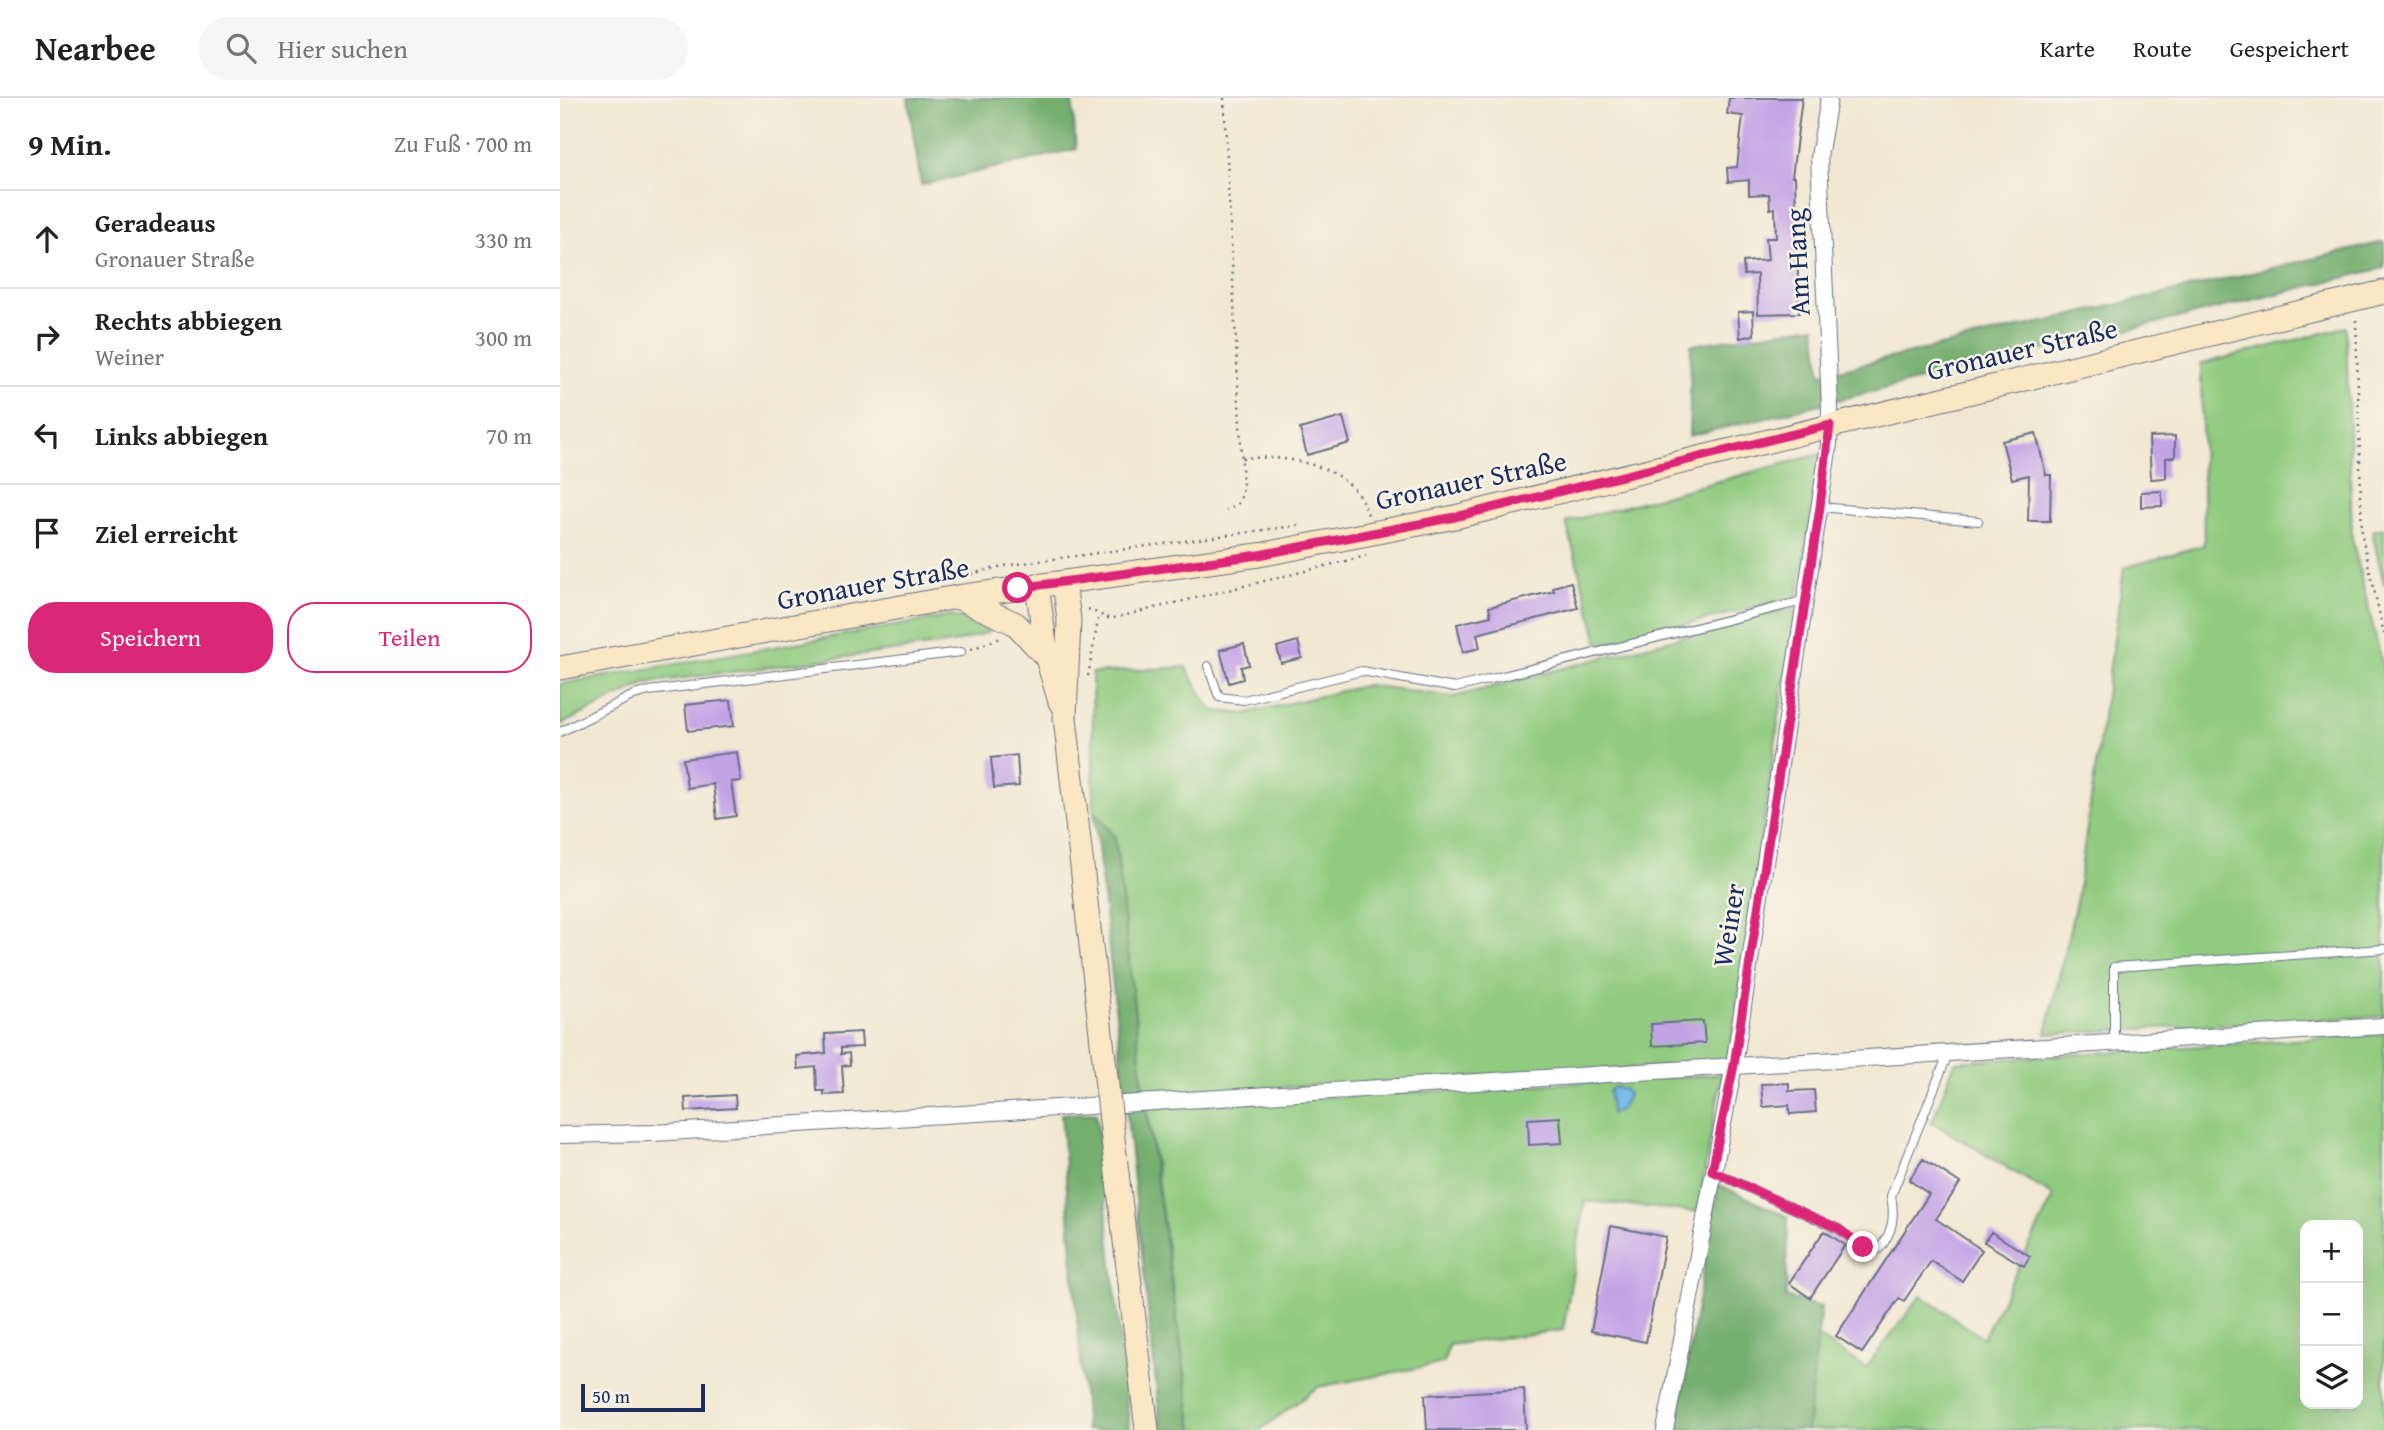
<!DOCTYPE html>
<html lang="de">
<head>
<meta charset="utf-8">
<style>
  :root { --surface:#fff; --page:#f6f6f6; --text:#222; --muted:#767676; --line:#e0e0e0; --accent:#db2777 }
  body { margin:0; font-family:"Gentium Book Plus",serif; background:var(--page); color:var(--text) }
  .controls { position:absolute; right:21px; bottom:21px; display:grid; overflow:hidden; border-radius:14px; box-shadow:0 7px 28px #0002 }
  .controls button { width:63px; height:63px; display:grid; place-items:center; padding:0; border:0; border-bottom:2px solid var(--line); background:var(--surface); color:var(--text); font:35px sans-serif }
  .scale { position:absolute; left:21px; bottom:18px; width:124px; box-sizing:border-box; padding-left:7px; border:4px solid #1b2f5e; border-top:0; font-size:19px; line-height:24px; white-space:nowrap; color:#1b2f5e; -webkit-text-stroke:5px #f7f3e8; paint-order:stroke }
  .stop { position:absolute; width:21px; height:21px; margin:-16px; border:5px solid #db2777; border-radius:50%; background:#fff }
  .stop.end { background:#db2777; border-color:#fff; box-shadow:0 2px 7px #0008 }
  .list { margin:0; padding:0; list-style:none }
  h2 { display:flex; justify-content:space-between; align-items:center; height:91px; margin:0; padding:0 28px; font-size:30px }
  h2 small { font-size:23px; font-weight:400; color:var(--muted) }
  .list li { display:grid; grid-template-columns:46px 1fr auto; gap:21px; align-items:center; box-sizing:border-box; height:98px; padding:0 28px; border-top:2px solid var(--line) }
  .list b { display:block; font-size:26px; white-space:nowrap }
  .list p { margin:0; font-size:23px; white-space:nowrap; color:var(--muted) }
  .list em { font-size:23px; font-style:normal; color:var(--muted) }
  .actions { display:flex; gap:14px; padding:21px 28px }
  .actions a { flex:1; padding:16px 0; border:2px solid var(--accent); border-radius:28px; text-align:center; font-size:24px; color:var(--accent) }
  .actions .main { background:var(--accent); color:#fff }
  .icon { flex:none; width:38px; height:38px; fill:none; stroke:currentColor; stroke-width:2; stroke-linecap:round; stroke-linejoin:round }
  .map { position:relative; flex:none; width:1824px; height:1332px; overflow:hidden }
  header { display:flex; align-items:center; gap:42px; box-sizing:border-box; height:98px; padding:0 35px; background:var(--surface); border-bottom:2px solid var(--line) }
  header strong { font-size:33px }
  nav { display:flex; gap:38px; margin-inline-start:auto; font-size:24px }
  .search { width:490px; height:63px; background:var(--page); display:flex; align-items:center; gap:18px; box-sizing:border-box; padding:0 24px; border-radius:38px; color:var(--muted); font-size:26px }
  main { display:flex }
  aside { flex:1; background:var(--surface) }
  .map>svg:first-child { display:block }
</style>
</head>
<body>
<header>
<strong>Nearbee</strong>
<div class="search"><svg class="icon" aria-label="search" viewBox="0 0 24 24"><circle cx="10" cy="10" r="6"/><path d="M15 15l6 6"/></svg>Hier suchen</div>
<nav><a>Karte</a><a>Route</a><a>Gespeichert</a></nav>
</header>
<main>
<aside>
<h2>9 Min.<small>Zu Fuß · 700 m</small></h2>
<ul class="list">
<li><svg class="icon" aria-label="ahead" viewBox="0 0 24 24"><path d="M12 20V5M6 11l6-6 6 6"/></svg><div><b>Geradeaus</b><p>Gronauer Straße</p></div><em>330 m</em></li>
<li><svg class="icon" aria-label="right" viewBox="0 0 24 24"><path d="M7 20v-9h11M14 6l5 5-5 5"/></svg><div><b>Rechts abbiegen</b><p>Weiner</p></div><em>300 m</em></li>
<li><svg class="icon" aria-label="left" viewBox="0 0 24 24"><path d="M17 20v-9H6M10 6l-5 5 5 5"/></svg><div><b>Links abbiegen</b></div><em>70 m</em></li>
<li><svg class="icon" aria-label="arrive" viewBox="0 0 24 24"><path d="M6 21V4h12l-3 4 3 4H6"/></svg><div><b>Ziel erreicht</b></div></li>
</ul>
<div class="actions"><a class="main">Speichern</a><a>Teilen</a></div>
</aside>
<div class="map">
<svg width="1824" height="1332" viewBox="0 0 1824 1332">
  <rect width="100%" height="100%" fill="#f7f3e8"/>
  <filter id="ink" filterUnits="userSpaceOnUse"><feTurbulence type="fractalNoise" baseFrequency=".0143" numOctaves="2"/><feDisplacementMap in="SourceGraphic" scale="14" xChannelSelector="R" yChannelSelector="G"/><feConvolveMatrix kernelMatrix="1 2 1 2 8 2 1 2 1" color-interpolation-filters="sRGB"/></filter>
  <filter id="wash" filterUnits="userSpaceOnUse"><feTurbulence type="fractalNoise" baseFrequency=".00686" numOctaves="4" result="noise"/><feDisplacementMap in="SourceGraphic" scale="28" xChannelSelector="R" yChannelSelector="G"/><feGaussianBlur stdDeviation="1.57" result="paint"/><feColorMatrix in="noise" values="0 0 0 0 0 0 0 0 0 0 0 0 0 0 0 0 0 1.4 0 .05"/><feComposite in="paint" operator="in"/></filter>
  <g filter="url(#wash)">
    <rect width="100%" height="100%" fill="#f2e8d1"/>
    <path fill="#91cb7f" stroke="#567d6e" stroke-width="2" fill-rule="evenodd" d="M 1786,229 L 1792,441 L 1824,574 L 1824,918 L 1486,936 L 1517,800 L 1564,470 L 1644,447 L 1641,266 Z
      M 1260,356 L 1238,499 L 1039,547 L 1006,424 Z
      M 1824,430 L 1824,487 L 1812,433 Z
      M 1235,509 L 1169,961 L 1150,966 L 584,997 L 555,739 L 534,713 L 532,575 L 626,569 L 651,612 L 683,616 L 807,587 L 894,599 Z
      M 391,518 L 425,526 L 429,534 L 393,545 L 86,585 L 0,627 L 0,586 Z
      M 1824,936 L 1824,1332 L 1247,1332 L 1257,1238 L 1306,1270 L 1361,1197 L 1423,1240 L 1494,1098 L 1372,1024 L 1395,964 ZM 1745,1127 L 1798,1127 L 1798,1306 L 1745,1306 Z
      M 1162,976 L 1137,1114 L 1025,1103 L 1003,1232 L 888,1247 L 884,1265 L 758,1289 L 700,1332 L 633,1332 L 587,1010 Z"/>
    <path fill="#74af6e" stroke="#486f66" stroke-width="2" d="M 348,0 L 512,0 L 516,51 L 361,87 Z
      M 1824,144 L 1824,170 L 1129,338 L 1131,247 L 1255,228 L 1261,276 Z
      M 534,713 L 555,739 L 584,997 L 633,1332 L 601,1332 Z
      M 536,1015 L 570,1332 L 526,1332 L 501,1016 Z
      M 1158,1086 L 1228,1119 L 1226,1199 L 1261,1209 L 1247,1332 L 1116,1332 Z"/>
    <path fill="#6db7e6" stroke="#4473a2" stroke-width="2" d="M 1055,989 L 1064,991 L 1068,997 L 1061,1011 L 1051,1016 L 1049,993 Z"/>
    <g id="blocks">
      <path fill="#c3a2e6" d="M 1169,0 L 1242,0 L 1232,79 L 1235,79 L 1239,215 L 1198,216 L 1197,176 L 1184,177 L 1183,164 L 1208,162 L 1206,140 L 1216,140 L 1215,110 L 1210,111 L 1209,96 L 1189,97 L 1189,82 L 1168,84 L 1167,70 L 1177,69 L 1183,18 L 1167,16 Z
        M 1193,213 L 1194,237 L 1180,240 L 1178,214 Z
        M 783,319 L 790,345 L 747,357 L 740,331 Z
        M 1476,335 L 1486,377 L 1491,377 L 1490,423 L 1468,423 L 1469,377 L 1452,381 L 1442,343 Z
        M 1615,338 L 1615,359 L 1606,360 L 1606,380 L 1591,381 L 1589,339 Z
        M 1602,393 L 1602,408 L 1581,409 L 1581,394 Z
        M 1011,484 L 1018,510 L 917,536 L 920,550 L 903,554 L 897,526 L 931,518 L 929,509 L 994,493 L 993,489 Z
        M 738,543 L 742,560 L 721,565 L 717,549 Z
        M 684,546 L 689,567 L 681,569 L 683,581 L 669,585 L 660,552 Z
        M 171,602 L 174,628 L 128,633 L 125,607 Z
        M 177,654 L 181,683 L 171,684 L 176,718 L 157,721 L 153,686 L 127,690 L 123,661 Z
        M 457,657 L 459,688 L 434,690 L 431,660 Z
        M 1143,923 L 1145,945 L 1092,948 L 1091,926 Z
        M 301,934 L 302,949 L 281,950 L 281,956 L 289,955 L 290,967 L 282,968 L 284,996 L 264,997 L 264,993 L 257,993 L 256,969 L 238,971 L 237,958 L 266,955 L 265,936 Z
        M 1229,985 L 1229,993 L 1254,992 L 1256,1014 L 1230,1016 L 1229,1007 L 1203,1009 L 1201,986 Z
        M 175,997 L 176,1010 L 126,1013 L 125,1000 Z
        M 1000,1019 L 1002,1045 L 969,1047 L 968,1021 Z
        M 1363,1061 L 1400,1085 L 1376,1121 L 1422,1152 L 1402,1183 L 1371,1163 L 1344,1203 L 1339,1200 L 1302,1255 L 1276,1238 L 1369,1096 L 1349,1082 Z
        M 1051,1128 L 1106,1139 L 1086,1244 L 1031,1233 Z
        M 1264,1133 L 1285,1147 L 1250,1200 L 1229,1185 Z
        M 1431,1134 L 1470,1158 L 1464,1168 L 1424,1144 Z
        M 964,1291 L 966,1332 L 867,1332 L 865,1297 Z"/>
    </g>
  </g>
  <g filter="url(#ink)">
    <use href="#blocks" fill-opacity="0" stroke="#667086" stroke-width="2"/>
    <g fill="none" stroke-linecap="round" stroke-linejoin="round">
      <defs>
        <path id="service" d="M 1260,409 L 1418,423
          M 648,568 L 659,599 L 684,602 L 802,573 L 895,590 L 1243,503
          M 0,634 L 74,597 L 89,593 L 401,554
          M 1554,944 L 1554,869 L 1824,851
          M 1152,1073 L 1278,1131 L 1303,1149 L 1319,1151 C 1333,1135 1335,1118 1331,1098 L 1388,956"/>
        <path id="minor" d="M 0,1037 L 93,1035 L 1824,928
          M 1105,1332 L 1174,967 L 1269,346 L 1270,310 L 1259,59 L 1269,0"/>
        <path id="secondary" d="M 504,484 L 509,522 L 505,620 L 546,979
          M 477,487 L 487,560 L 500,604
          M 397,499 L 456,526 L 487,560
          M 0,570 L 397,499 L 699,457 L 895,419 L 1824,194
          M 552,1032 L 587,1332"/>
      </defs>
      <use href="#service" stroke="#667086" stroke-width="10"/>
      <use href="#minor" stroke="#667086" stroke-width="18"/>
      <use href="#secondary" stroke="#667086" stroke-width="25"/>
      <path stroke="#667086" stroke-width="2.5" stroke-dasharray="2 5" stroke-linecap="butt" d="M 664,0 L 683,388 L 680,404 L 666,412
        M 1796,222 L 1802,438 L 1824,536
        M 682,360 C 727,357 794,366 808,417
        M 411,476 L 443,468 L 740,427
        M 528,511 L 550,521 L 806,458
        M 411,551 L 441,540
        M 528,578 L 539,517"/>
      <use href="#service" stroke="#fff" stroke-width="8"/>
      <use href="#minor" stroke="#fff" stroke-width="16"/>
      <use href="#secondary" stroke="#fbe7c3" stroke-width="23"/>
      <defs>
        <path id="secondary-bridge" d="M 546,979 L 552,1032"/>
      </defs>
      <use href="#secondary-bridge" stroke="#667086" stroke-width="25" stroke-linecap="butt"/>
      <use href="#secondary-bridge" stroke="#fbe7c3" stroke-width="23"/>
    </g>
  </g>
  <g fill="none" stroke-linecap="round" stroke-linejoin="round" filter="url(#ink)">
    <path stroke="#db2777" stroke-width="9" d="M 458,490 L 699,457 L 895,419 L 1270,327 L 1260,409 L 1174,967 L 1152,1073 L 1279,1131 L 1303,1149"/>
  </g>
  <g text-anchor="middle" stroke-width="5" stroke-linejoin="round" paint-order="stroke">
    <g font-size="28" fill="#1b2f5e" stroke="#f7f3e8">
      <text transform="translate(1237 164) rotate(-93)" y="10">Am Hang</text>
      <text transform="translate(1462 251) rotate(-13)" y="10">Gronauer Straße</text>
      <text transform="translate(911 382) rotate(-12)" y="10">Gronauer Straße</text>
      <text transform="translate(313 485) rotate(-10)" y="10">Gronauer Straße</text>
      <text transform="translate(1168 827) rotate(-81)" y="10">Weiner</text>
    </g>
  </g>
</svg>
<div class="controls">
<button>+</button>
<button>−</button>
<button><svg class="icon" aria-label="layers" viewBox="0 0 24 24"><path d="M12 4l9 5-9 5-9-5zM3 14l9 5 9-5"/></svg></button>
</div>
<div class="scale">50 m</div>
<div class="stop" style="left:458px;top:490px"></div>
<div class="stop end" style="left:1303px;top:1149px"></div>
</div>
</main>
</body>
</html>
